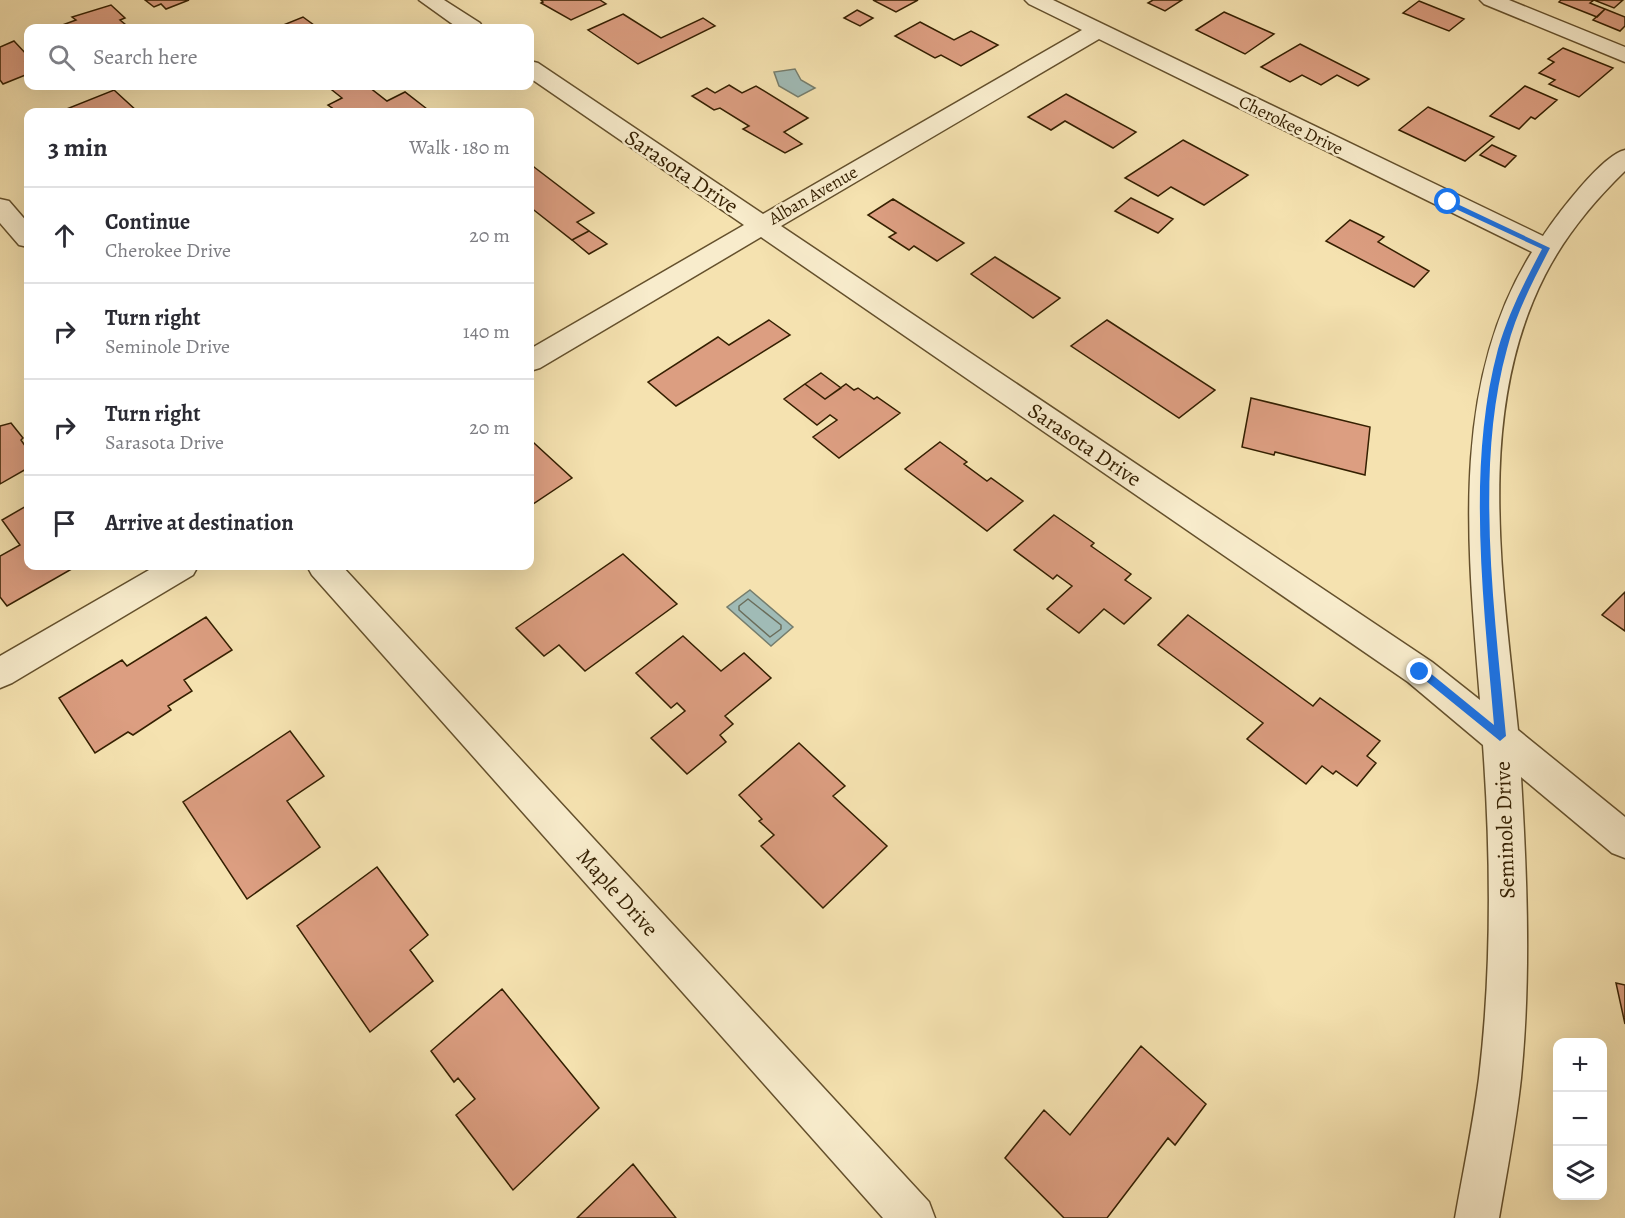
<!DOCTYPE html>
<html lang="en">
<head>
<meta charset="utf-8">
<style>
  :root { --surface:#fff; --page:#f2f2f3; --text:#2b2b33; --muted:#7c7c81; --line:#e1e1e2 }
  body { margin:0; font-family:Alegreya,serif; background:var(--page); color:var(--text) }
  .controls { position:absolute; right:18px; bottom:18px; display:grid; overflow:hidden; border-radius:12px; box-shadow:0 6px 24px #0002 }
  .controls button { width:54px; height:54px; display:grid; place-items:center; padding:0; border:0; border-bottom:2px solid var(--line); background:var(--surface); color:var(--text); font:30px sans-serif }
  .stop { position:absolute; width:18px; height:18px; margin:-14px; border:4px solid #1a73e8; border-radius:50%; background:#fff }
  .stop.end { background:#1a73e8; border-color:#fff; box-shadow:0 2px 6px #0008 }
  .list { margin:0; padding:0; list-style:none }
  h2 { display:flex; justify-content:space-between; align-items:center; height:78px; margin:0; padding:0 24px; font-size:26px }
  h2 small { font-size:20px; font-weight:400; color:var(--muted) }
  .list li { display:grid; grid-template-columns:39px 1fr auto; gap:18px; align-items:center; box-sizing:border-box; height:96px; padding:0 24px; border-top:2px solid var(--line) }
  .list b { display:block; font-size:22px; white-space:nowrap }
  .list p { margin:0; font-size:20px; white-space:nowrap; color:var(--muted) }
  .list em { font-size:20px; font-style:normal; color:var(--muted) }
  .icon { flex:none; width:33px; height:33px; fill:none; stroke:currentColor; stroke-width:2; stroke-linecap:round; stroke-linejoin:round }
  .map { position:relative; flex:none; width:1625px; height:1218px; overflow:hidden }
  .search { position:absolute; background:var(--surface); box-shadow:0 6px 24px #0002; left:24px; top:24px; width:510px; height:66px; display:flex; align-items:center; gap:15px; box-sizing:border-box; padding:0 21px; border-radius:12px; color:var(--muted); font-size:22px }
  .panel { position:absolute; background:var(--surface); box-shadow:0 6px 24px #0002; left:24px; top:108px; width:510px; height:462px; border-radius:12px }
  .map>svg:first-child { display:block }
</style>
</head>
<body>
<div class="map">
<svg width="1625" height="1218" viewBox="0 0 1625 1218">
  <rect width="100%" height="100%" fill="#f5e2b0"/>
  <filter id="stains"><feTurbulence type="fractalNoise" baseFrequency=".00333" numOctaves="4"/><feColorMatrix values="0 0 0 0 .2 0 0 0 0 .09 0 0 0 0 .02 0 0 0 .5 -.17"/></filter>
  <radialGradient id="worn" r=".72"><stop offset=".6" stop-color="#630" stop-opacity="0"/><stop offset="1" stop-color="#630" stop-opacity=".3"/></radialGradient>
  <path fill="#a0bbb6" stroke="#757d6d" stroke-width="1.5" d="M 795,69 L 801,80 L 815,88 L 798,97 L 779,86 L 774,72 Z
    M 750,590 L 793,627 L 771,646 L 727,607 Z"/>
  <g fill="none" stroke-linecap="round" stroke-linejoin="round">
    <path stroke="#6a6d5b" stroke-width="1.5" d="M 748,599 L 781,625 L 781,629 L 770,637 L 739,610 L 739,606 Z"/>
  </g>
  <path fill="#dc9e81" stroke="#341f00" stroke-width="1.5" d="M 145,0 L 189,0 L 166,9 L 161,4 L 154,7 Z
    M 541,0 L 600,0 L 606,4 L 571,20 L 541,3 L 543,2 Z
    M 873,0 L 918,0 L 896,12 Z
    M 1153,0 L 1182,0 L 1165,11 L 1148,3 Z
    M 1561,0 L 1594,0 L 1590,3 L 1605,9 L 1597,17 L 1559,2 Z
    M 1594,0 L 1623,0 L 1614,8 Z
    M 1419,1 L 1464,19 L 1449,31 L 1403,13 Z
    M 111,5 L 125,18 L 120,20 L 126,25 L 116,28 L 57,27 L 76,20 L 72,17 Z
    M 1605,9 L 1625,17 L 1625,26 L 1620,31 L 1593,20 Z
    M 857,10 L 873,18 L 860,26 L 844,18 Z
    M 1224,12 L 1274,34 L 1245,54 L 1196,30 Z
    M 623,14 L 661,38 L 703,18 L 715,26 L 638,64 L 588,30 Z
    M 303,17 L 318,28 L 276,28 Z
    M 920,22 L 954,40 L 971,31 L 998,45 L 961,66 L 941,55 L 935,58 L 895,36 Z
    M 14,41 L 28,56 L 28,61 L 25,62 L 28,66 L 28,74 L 3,84 L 0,80 L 0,47 Z
    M 1300,44 L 1369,79 L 1358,86 L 1337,75 L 1321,85 L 1302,75 L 1290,82 L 1261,67 Z
    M 1563,48 L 1613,68 L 1579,97 L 1549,84 L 1555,80 L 1539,73 L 1554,62 L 1548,59 Z
    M 729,85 L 742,93 L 756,86 L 808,118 L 784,132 L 802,144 L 785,153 L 743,129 L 749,126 L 720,108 L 714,110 L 692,96 L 707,88 L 715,93 Z
    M 327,86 L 372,86 L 369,87 L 387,101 L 405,92 L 427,109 L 420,112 L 338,112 L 328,105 L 342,98 Z
    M 1525,86 L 1557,100 L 1535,119 L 1531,117 L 1519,129 L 1490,116 Z
    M 114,90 L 138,112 L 66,112 L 64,110 Z
    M 1066,94 L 1136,132 L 1113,148 L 1065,121 L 1051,130 L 1028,117 Z
    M 1428,107 L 1494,137 L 1465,161 L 1399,130 Z
    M 1183,140 L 1248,175 L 1204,205 L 1171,187 L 1158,196 L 1125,178 Z
    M 1492,145 L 1516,156 L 1505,167 L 1480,155 Z
    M 534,167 L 594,213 L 577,222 L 589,231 L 572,240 L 530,207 L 530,170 Z
    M 1131,198 L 1173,219 L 1158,233 L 1115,211 Z
    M 893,199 L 964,243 L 937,261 L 914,246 L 909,250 L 889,237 L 896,233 L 868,215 Z
    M 1350,220 L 1384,237 L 1378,242 L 1429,271 L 1414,287 L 1326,241 Z
    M 589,231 L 607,244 L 589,254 L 572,240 Z
    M 995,257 L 1060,298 L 1033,318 L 971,274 Z
    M 769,320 L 790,335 L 676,406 L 648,382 L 718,337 L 729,345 Z
    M 1107,320 L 1215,390 L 1179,418 L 1071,346 Z
    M 821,373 L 841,388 L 825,399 L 805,384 Z
    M 805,384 L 825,399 L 846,384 L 854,390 L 858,388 L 874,399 L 877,397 L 900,413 L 839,458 L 813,437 L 837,420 L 830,415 L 817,425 L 784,399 Z
    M 1251,398 L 1370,427 L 1365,475 L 1275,452 L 1274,455 L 1242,447 Z
    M 11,423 L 23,438 L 21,440 L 28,450 L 28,468 L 0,484 L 0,426 Z
    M 940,442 L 967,462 L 964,464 L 987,481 L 991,478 L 1023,501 L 987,531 L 905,469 Z
    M 534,443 L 572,478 L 530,506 L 530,446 Z
    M 28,505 L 28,566 L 77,566 L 7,606 L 0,597 L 0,556 L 20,545 L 2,520 Z
    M 1054,515 L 1094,543 L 1091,546 L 1131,574 L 1125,580 L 1151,598 L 1124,624 L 1104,609 L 1079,633 L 1047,609 L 1072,586 L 1057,575 L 1053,579 L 1014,550 Z
    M 623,554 L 677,604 L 585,671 L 559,645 L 544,656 L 516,628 Z
    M 1625,592 L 1625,631 L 1602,615 Z
    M 1188,615 L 1313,706 L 1320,698 L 1380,741 L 1367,756 L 1376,763 L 1357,786 L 1336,771 L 1333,774 L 1322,766 L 1306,784 L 1247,739 L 1263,723 L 1158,645 Z
    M 206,617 L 232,650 L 184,680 L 192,691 L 168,706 L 171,710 L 133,735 L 128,732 L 95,753 L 59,698 L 122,660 L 127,666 Z
    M 683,636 L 721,671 L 744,653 L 771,678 L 725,716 L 733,724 L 720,735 L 726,742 L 687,774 L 651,738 L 685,711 L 677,703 L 671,708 L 636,673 Z
    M 290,731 L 324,776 L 287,801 L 320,847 L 247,899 L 183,802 Z
    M 799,743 L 845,786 L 833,796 L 887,846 L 823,908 L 761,846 L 774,835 L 759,821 L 762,819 L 739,795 Z
    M 377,867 L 428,935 L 410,950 L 433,981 L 370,1032 L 297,926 Z
    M 1616,983 L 1625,985 L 1625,1024 Z
    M 502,989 L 599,1108 L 513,1190 L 456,1115 L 475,1099 L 458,1078 L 454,1082 L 431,1051 Z
    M 1141,1046 L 1206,1104 L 1175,1145 L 1168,1138 L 1107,1218 L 1064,1218 L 1005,1158 L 1044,1110 L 1070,1135 Z
    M 633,1164 L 676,1218 L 577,1218 Z"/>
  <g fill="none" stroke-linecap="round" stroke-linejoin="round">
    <defs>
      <path id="minor" d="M 419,0 L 444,0 L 480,23 L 483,28 L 458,28 Z
        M 1025,0 L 1053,0 L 1543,236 C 1557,215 1602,155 1625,150 L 1625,171 C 1594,201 1565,236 1545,275 C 1474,414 1503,581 1518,730 L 1625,817 L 1625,858 L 1612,853 L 1521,777 C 1527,877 1531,978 1521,1078 C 1516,1125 1507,1171 1499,1218 L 1455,1218 C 1463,1172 1473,1125 1479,1078 C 1492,969 1491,855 1483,745 L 1408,682 L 761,237 L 540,368 L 530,371 L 530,349 L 744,225 L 530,78 L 530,61 L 538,63 L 763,214 L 1082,30 L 1029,4 ZM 1099,39 L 1532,252 C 1449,385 1468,550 1480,700 L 1432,662 L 781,226 Z
        M 1480,0 L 1509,0 L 1625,47 L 1625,62 L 1484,4 Z
        M 0,199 L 9,201 L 28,223 L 28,247 L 19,245 L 0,223 Z
        M 156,566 L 198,566 L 193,575 L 12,683 L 0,688 L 0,656 Z
        M 307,566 L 342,566 L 929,1202 L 935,1218 L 883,1218 L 312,575 Z"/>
    </defs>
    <use href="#minor" stroke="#64502c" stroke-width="3"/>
    <use href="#minor" fill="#f8eccc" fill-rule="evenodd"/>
  </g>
  <path fill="#1a73e8" d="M 1445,201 L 1451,201 L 1550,248 C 1533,281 1516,313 1507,349 C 1474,468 1495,614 1506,736 L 1500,741 L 1415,672 L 1420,667 L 1424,668 L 1494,725 C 1484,604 1466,467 1498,349 C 1508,314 1525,281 1542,249 L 1445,204 Z"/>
  <g text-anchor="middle" stroke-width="5" stroke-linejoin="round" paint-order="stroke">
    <g font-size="18" fill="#341f00" stroke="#f8eccc">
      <text transform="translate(1291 125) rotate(26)" y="6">Cherokee Drive</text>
      <text transform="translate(813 195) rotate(-30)" y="6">Alban Avenue</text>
    </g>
    <g font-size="22" fill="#341f00" stroke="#f8eccc">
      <text transform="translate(682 171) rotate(34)" y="8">Sarasota Drive</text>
      <text transform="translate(1085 444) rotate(34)" y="8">Sarasota Drive</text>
      <text transform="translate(1504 830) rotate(-92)" y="8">Seminole Drive</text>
      <text transform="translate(618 892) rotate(48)" y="8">Maple Drive</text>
    </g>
  </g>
  <rect width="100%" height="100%" filter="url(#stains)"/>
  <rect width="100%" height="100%" fill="url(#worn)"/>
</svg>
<div class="controls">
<button>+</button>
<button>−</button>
<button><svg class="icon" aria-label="layers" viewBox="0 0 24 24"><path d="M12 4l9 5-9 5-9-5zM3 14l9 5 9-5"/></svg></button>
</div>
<div class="stop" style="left:1448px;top:202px"></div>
<div class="stop end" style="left:1420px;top:672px"></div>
<div class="search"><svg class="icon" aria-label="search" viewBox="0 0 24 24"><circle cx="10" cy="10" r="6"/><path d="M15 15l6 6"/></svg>Search here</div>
<section class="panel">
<h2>3 min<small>Walk · 180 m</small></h2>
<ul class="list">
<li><svg class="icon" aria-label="ahead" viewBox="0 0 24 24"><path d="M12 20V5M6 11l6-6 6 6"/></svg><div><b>Continue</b><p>Cherokee Drive</p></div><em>20 m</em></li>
<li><svg class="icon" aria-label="right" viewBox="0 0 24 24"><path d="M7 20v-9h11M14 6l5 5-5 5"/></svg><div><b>Turn right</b><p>Seminole Drive</p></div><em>140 m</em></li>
<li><svg class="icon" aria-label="right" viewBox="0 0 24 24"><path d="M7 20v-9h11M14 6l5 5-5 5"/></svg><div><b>Turn right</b><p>Sarasota Drive</p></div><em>20 m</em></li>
<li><svg class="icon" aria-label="arrive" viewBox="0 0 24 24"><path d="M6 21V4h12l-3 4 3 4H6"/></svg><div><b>Arrive at destination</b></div></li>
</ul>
</section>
</div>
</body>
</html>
